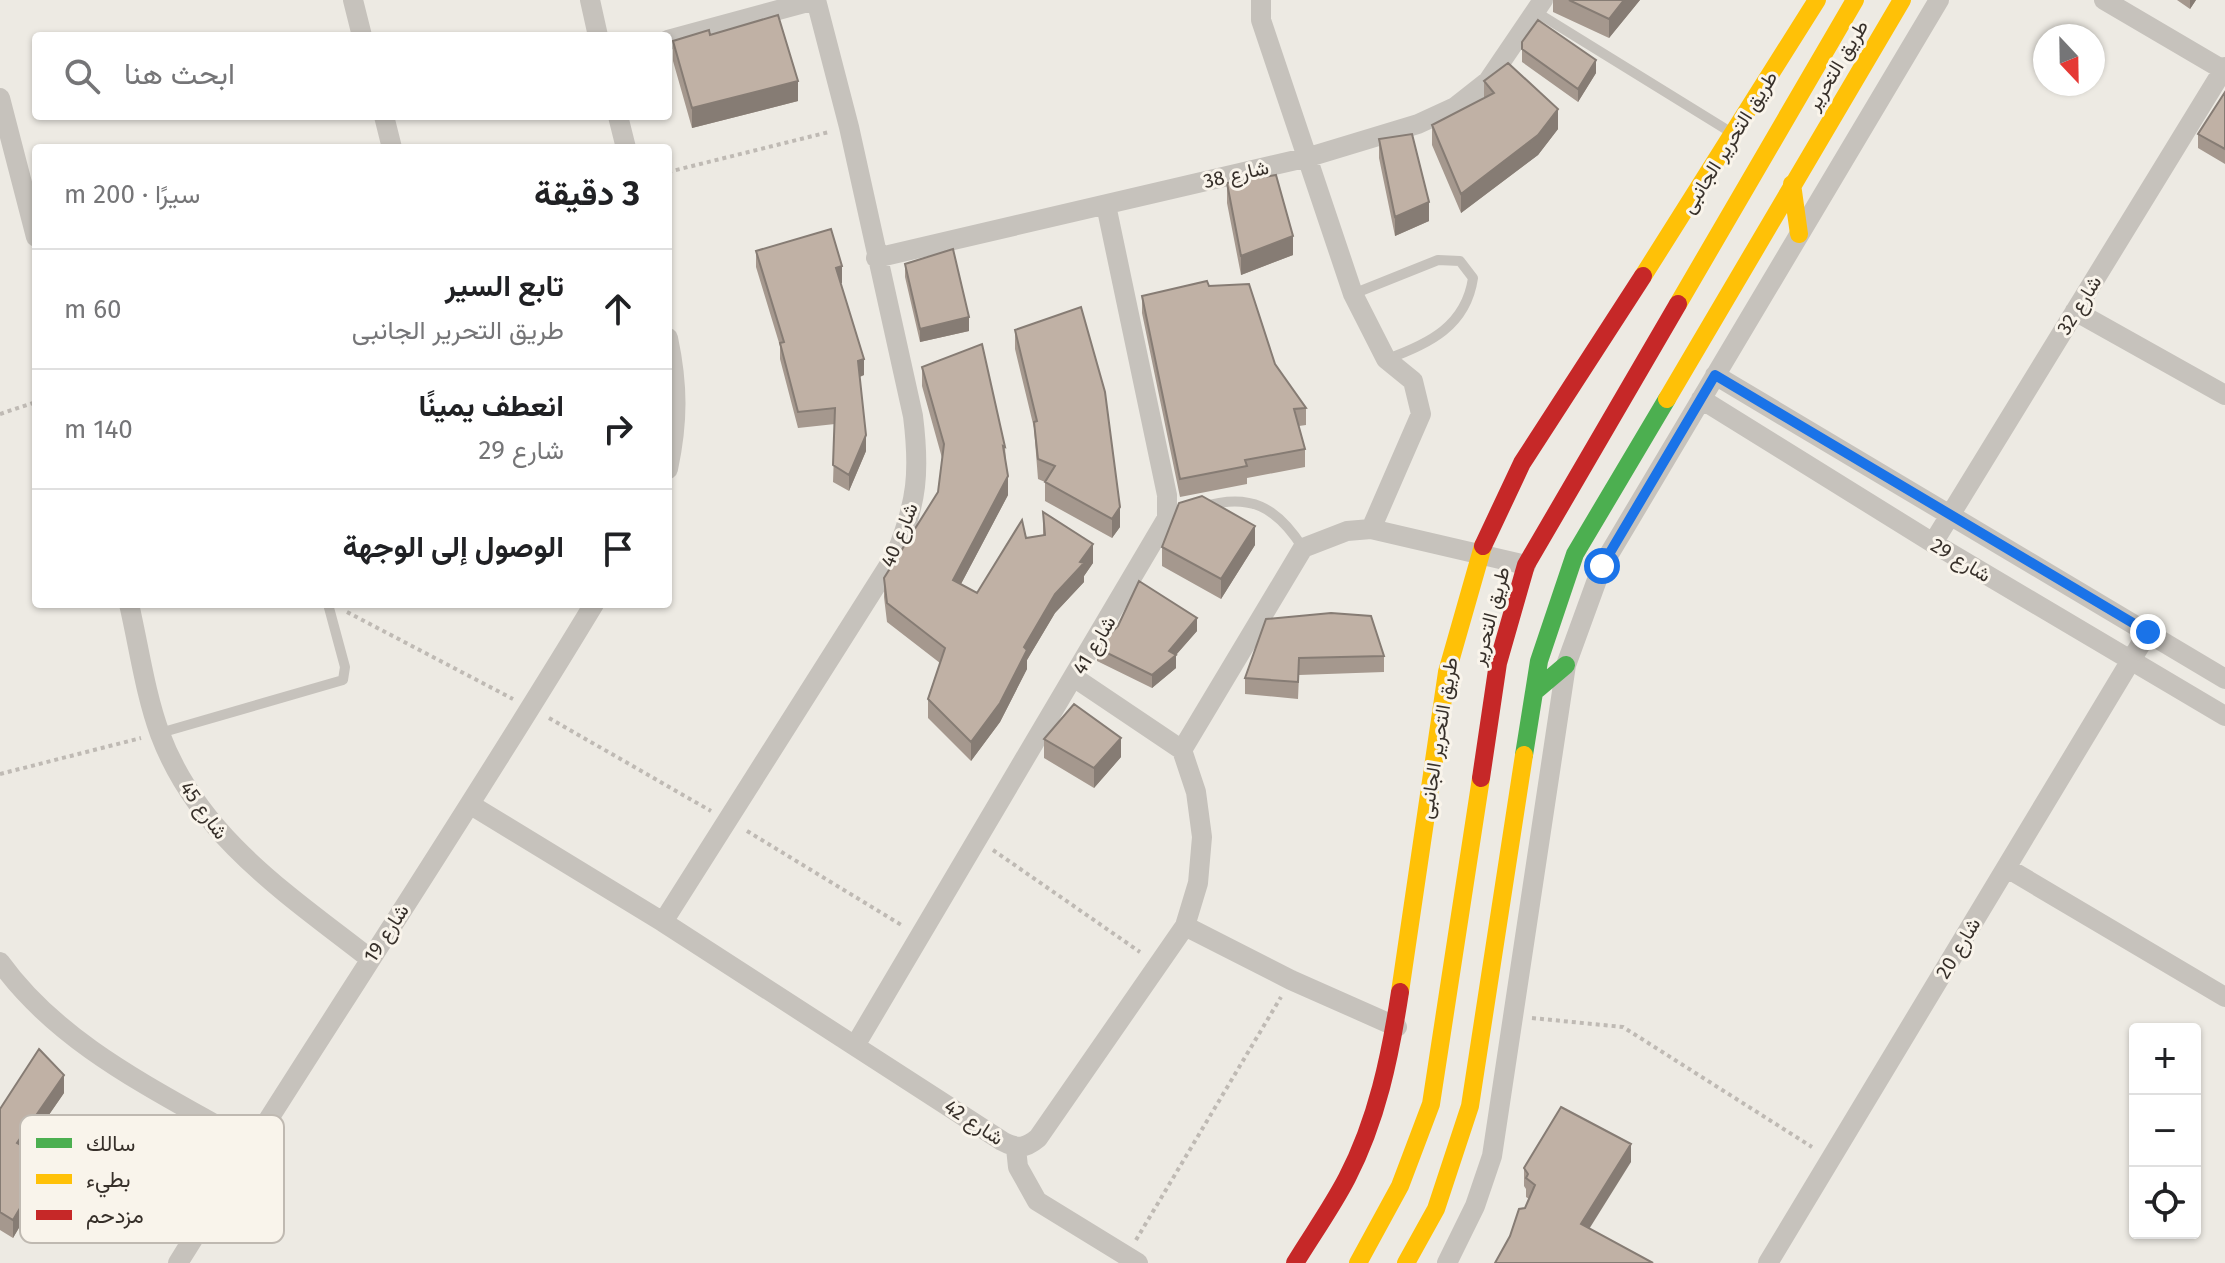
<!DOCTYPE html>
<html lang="ar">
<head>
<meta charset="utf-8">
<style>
  :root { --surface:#fff; --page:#f2f2f2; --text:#202124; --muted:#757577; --line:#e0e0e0 }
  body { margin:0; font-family:"Fira Sans",Vazirmatn,sans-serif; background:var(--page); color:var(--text); direction:rtl }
  .controls { position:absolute; right:24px; bottom:24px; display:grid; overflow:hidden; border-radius:8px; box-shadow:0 2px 6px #0004 }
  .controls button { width:72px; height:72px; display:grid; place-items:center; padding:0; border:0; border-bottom:2px solid var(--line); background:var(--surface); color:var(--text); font:40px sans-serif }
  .compass { position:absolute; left:2033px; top:24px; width:72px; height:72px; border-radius:50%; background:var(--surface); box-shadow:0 2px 6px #0004; rotate:158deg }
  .stop { position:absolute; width:24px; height:24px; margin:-18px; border:6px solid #1a73e8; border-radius:50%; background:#fff }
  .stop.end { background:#1a73e8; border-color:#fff; box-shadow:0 2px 8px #0008 }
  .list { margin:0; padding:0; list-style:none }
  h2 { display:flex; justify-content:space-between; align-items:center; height:104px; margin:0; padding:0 32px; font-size:34px }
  h2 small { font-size:26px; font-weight:400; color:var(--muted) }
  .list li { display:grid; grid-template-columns:52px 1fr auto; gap:24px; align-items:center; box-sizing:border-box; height:120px; padding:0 32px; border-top:2px solid var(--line) }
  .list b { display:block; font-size:30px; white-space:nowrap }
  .list p { margin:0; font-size:26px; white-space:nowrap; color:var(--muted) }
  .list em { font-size:26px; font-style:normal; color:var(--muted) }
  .icon { flex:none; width:44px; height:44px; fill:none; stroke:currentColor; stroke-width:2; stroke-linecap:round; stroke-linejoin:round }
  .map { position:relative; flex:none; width:2225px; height:1263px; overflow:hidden; direction:ltr }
  .search { position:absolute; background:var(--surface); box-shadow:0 2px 6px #0004; left:32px; top:32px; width:640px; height:88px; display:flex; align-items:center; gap:20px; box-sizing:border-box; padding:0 28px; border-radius:8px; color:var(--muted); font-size:30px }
  .panel { position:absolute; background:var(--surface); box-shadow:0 2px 6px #0004; left:32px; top:144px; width:640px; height:464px; border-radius:8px; direction:rtl }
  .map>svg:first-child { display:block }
</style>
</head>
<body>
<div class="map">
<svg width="2225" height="1263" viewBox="0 0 2225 1263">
  <rect width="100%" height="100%" fill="#edeae3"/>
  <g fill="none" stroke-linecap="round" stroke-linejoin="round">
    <path stroke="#bfbab4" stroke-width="4" stroke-dasharray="4 4" stroke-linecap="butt" d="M 668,172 L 829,132
      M 0,414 L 36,402
      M 347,612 L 513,699
      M 549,718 L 711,811
      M 0,774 L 141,738
      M 747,831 L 903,926
      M 993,850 L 1140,952
      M 1532,1018 L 1623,1027 L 1812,1147
      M 1136,1240 L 1281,997"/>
    <path stroke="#c6c2bc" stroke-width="10" d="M 1536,12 L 1732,133
      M 1353,294 L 1438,260 L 1460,261 L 1473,278 C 1466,326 1429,344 1387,359
      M 1202,507 C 1250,492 1277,507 1303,548
      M 160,733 L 343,680 L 345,667 L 328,604"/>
    <path stroke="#c6c2bc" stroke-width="20" d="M 353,0 L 362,36
      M 590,0 L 598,36
      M 1261,0 L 1261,20 L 1353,294 L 1386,359 L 1413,381 L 1421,414 L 1371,529
      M 2104,0 L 2225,71
      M 668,40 L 815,0
      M 0,98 L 36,237
      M 384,116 L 392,148
      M 618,116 L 626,148
      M 876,258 L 1309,157 L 1418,124 L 1455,107 L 1488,81 L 1543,0
      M 2075,311 L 2225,395
      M 668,338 C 678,385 678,422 668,469
      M 1715,375 L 2225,679
      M 1701,399 L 1933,543 L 2225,716
      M 1933,543 L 2225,67
      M 129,604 C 139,647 145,693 160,734 C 198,836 287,894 369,958
      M 1182,750 L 1303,548 L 1347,531 L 1371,529 L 1526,565
      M 471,805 L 663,922 L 1002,1141 C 1017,1149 1025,1149 1038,1138 L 1185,926 L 1198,883 L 1202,837 L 1196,792 L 1182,750 L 1075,678
      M 2007,868 L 2225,997
      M 663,922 L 896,554 C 917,502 920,472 913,416 L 849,127 L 816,0
      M 1185,926 L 1291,980 L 1397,1027
      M 0,962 C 62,1048 161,1092 251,1145
      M 856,1044 L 1167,518 L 1167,495 L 1106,205
      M 1016,1148 L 1018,1167 L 1037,1201 L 1138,1263
      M 178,1263 C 315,1042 460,826 594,604
      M 1447,1263 L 1475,1206 L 1492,1156 L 1566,665 L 1602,566 L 1939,0
      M 1768,1263 L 2148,632"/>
    <path stroke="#4caf50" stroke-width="18" d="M 1534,692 L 1566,665
      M 1524,755 L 1539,661 L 1575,554 L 1667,399"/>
    <path stroke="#ffc107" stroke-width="18" d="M 1792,184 L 1799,234
      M 1643,276 L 1817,0
      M 1678,304 L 1855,0
      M 1667,399 L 1902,0
      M 1400,992 L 1447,672 L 1483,546
      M 1358,1263 L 1400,1186 L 1431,1104 L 1481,778
      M 1406,1263 L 1436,1209 L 1470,1106 L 1524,755"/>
    <path stroke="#c62828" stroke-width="18" d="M 1483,546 L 1522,463 L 1643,276
      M 1481,778 L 1498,663 L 1526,565 L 1678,304
      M 1295,1263 C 1312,1235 1332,1207 1347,1178 C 1377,1120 1390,1057 1400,992"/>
  </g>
  <path fill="#a5988e" d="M 1553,0 L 1640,0 L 1609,38 L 1553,12 Z
    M 2177,0 L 2196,0 L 2190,9 Z
    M 710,35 L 798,101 L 692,128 L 673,61 L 673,41 Z
    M 1522,42 L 1596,73 L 1578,102 L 1522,62 Z
    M 1484,81 L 1558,129 L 1538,155 L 1461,213 L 1432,145 L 1432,125 L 1484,98 Z
    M 2225,92 L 2225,164 L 2198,148 L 2198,134 Z
    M 1379,139 L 1429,221 L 1395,236 L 1379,158 Z
    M 1227,183 L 1293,255 L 1241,275 L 1227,203 Z
    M 756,251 L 842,283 L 840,283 L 864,375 L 860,377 L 866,451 L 849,491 L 833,482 L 835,424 L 798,428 L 780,359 L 780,346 L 756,267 Z
    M 905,264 L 969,331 L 920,342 L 905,277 Z
    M 1209,286 L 1275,364 L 1306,408 L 1306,425 L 1299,426 L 1305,449 L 1305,467 L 1247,478 L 1247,484 L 1180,497 L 1142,313 L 1142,296 Z
    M 1015,330 L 1120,527 L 1112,538 L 1045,501 L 1045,482 L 1038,479 L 1034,428 L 1015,349 Z
    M 922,367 L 1005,447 L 1008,495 L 961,584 L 977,593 L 1026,538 L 1043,535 L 1043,512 L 1093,563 L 1084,576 L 1084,582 L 1055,613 L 1027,660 L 1027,669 L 1000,722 L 971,761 L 928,718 L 928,699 L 940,663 L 887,622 L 884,597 L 884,578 L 938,492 L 942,458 L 922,386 Z
    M 1255,545 L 1221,599 L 1162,566 L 1162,547 Z
    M 1266,619 L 1384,656 L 1384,672 L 1299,675 L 1298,699 L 1245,694 L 1245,678 Z
    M 1118,626 L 1197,631 L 1176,655 L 1176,668 L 1152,688 L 1097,661 L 1097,648 Z
    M 1044,739 L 1121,757 L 1094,788 L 1044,758 Z
    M 64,1093 L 26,1148 L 48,1178 L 13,1238 L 0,1230 L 0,1109 Z
    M 1631,1162 L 1529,1199 L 1526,1197 L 1526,1189 L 1524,1186 L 1524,1168 Z"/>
  <path fill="#867c74" d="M 1624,0 L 1640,0 L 1609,38 L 1609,19 Z
    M 2190,0 L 2196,0 L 2190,9 Z
    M 1596,60 L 1596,73 L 1578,102 L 1578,89 Z
    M 798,81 L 798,101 L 692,128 L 692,108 Z
    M 1558,109 L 1558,129 L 1538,155 L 1461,213 L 1461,194 Z
    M 1429,202 L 1429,221 L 1395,236 L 1395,217 Z
    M 1293,236 L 1293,255 L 1241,275 L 1241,256 Z
    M 842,266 L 842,283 L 836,284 L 836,268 Z
    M 969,317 L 969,331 L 920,342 L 920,329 Z
    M 864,359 L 864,375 L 858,377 L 858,361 Z
    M 866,435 L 866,451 L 849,491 L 849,475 Z
    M 1008,476 L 1008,495 L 953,599 L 953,580 Z
    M 1120,507 L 1120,527 L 1112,538 L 1112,519 Z
    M 1255,526 L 1255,545 L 1221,599 L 1221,579 Z
    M 1093,544 L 1093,563 L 1084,576 L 1084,582 L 1055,613 L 1027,660 L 1027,669 L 1000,722 L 971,761 L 971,742 L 1024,647 L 1055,594 Z
    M 1197,618 L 1197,631 L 1175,656 L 1176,655 L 1176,668 L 1152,688 L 1152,675 L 1169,651 Z
    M 1121,738 L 1121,757 L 1094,788 L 1094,768 Z
    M 64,1075 L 64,1093 L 17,1161 L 17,1143 Z
    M 1631,1144 L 1631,1162 L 1581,1242 L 1581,1224 Z
    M 48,1161 L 48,1178 L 13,1238 L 13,1220 Z"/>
  <path fill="#c0b1a5" stroke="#867c74" stroke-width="2" d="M 1569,0 L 1624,0 L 1609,19 Z
    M 778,15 L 798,81 L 692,108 L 673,41 L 709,30 L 710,35 Z
    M 1538,20 L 1596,60 L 1578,89 L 1522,49 L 1522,42 Z
    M 1508,63 L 1558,109 L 1538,135 L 1461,194 L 1432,125 L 1494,93 L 1484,81 Z
    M 2225,92 L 2225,149 L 2198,134 Z
    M 1412,134 L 1429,202 L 1395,217 L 1379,139 Z
    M 1276,175 L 1293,236 L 1241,256 L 1227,183 Z
    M 831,229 L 842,266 L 836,268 L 864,359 L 858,361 L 866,435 L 849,475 L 833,465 L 835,408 L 798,412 L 780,343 L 784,342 L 756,251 Z
    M 953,249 L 969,317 L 920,329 L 905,264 Z
    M 1207,281 L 1209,286 L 1249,284 L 1275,364 L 1306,408 L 1294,409 L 1305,449 L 1245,460 L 1247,466 L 1180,479 L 1142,296 Z
    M 1081,307 L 1105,392 L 1120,507 L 1112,519 L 1045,482 L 1055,466 L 1038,459 L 1034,422 L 1037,421 L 1015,330 Z
    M 982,344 L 1005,447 L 1003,446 L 1008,476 L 953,580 L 977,593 L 1022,520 L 1026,538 L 1045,535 L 1043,512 L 1093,544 L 1080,562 L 1084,563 L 1055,594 L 1024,647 L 1027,650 L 1000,703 L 971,742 L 928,699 L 945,648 L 887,603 L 884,578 L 938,492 L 944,444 L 922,367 Z
    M 1202,496 L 1255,526 L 1221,579 L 1162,547 L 1179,503 Z
    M 1139,581 L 1197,618 L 1169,651 L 1176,655 L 1152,675 L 1097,648 L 1118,626 Z
    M 1331,613 L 1371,616 L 1384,656 L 1299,658 L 1298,682 L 1245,678 L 1266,619 Z
    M 1074,704 L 1121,738 L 1094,768 L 1044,739 Z
    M 39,1049 L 64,1075 L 17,1143 L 48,1161 L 13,1220 L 0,1212 L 0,1109 Z
    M 1561,1107 L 1631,1144 L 1581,1224 L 1653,1263 L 1495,1263 L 1510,1236 L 1519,1209 L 1525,1208 L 1535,1185 L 1526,1178 L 1528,1174 L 1524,1168 Z"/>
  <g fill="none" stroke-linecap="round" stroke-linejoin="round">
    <path stroke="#1a73e8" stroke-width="10" d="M 1602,566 L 1715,375 L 2148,632"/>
  </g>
  <g text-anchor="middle" stroke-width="6" stroke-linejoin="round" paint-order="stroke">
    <g font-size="20" fill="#37302a" stroke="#f9f4eb">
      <text transform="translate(1837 65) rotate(-59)" y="7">طريق التحرير</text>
      <text transform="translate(1729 142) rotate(-58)" y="7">طريق التحرير الجانبى</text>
      <text transform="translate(1236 174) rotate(-13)" y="7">شارع 38</text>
      <text transform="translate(2079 305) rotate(-58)" y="7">شارع 32</text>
      <text transform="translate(899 535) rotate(-68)" y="7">شارع 40</text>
      <text transform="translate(1961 560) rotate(31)" y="7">شارع 29</text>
      <text transform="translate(1490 616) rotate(-75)" y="7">طريق التحرير</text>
      <text transform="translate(1094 645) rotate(-59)" y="7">شارع 41</text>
      <text transform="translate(1438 738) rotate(-81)" y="7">طريق التحرير الجانبى</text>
      <text transform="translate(204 810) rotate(54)" y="7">شارع 45</text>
      <text transform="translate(386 933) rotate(-57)" y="7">شارع 19</text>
      <text transform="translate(1958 948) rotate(-59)" y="7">شارع 20</text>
      <text transform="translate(974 1122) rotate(33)" y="7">شارع 42</text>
    </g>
  </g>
  <rect x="20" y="1115" width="264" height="128" rx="12" fill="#f9f4eb" stroke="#bfb9b1" stroke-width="2"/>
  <rect x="36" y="1138" width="36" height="10" fill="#4caf50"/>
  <rect x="36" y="1174" width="36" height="10" fill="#ffc107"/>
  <rect x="36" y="1210" width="36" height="10" fill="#c62828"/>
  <g font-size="22" fill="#37302a">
    <text x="86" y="1151">سالك</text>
    <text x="86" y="1187">بطيء</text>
    <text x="86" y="1223">مزدحم</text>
  </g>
</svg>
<div class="controls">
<button>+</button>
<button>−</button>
<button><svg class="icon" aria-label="locate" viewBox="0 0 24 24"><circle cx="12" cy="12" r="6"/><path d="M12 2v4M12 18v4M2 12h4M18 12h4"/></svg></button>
</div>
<svg class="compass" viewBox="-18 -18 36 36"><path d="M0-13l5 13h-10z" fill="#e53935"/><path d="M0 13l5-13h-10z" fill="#757577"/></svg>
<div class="stop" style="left:1602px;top:566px"></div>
<div class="stop end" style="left:2148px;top:632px"></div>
<div class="search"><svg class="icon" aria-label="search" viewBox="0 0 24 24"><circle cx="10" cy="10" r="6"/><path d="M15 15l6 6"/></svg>ابحث هنا</div>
<section class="panel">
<h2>3 دقيقة<small>سيرًا · 200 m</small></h2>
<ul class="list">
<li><svg class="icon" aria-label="ahead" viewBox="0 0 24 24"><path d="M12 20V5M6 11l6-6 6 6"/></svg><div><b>تابع السير</b><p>طريق التحرير الجانبى</p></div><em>60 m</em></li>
<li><svg class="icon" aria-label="right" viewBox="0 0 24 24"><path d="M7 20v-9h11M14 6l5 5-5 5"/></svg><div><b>انعطف يمينًا</b><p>شارع 29</p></div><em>140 m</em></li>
<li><svg class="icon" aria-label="arrive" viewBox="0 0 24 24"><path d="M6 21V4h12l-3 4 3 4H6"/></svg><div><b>الوصول إلى الوجهة</b></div></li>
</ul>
</section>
</div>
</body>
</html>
